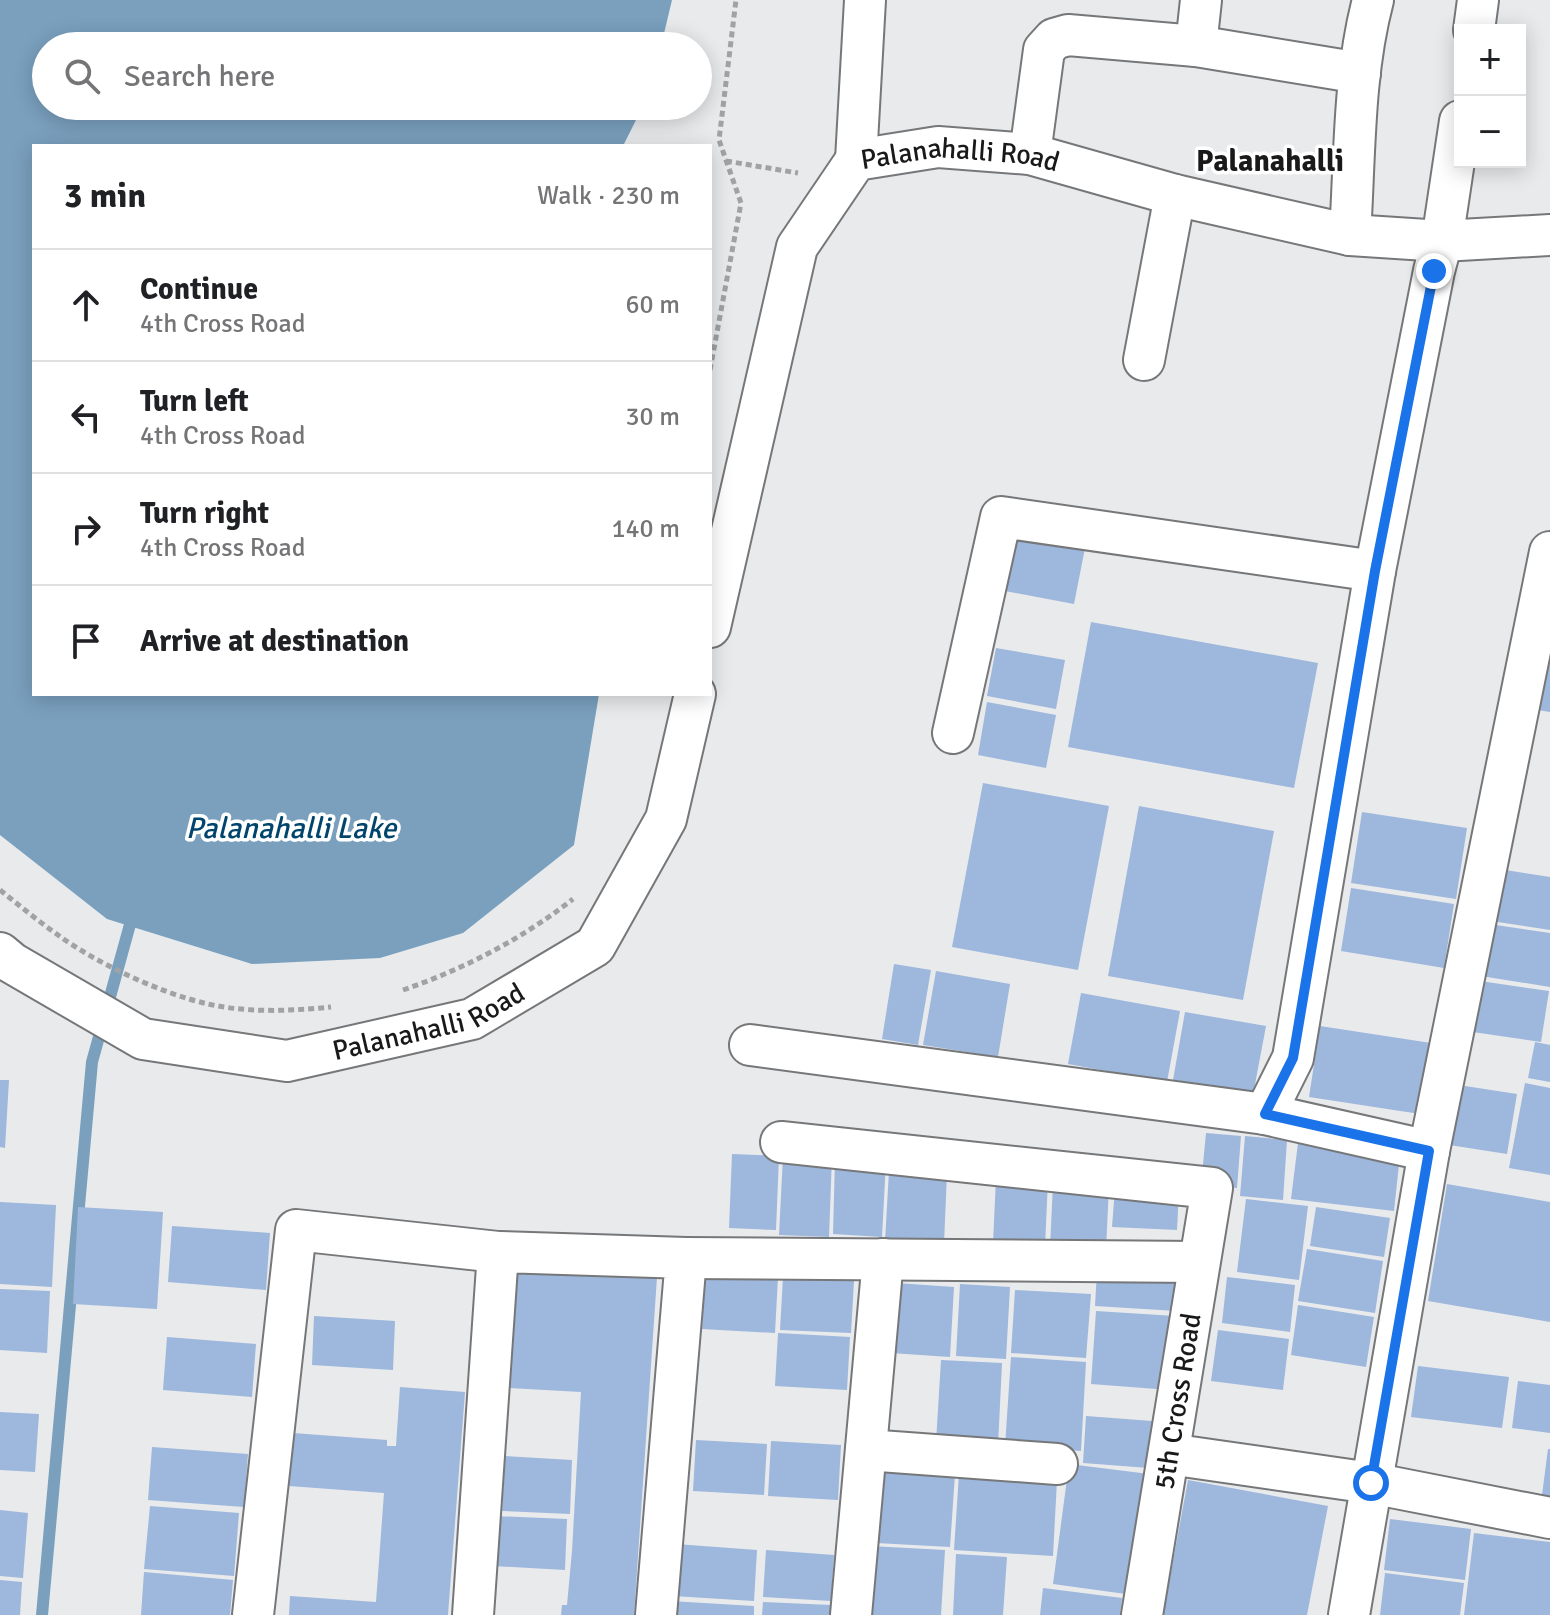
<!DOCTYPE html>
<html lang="en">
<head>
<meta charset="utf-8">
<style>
  :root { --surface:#fff; --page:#f2f2f2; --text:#202124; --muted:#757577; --line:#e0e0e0 }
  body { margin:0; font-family:Signika,sans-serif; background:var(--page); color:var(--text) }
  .controls { position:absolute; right:24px; top:24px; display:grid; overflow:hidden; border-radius:0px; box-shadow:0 4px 20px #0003 }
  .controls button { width:72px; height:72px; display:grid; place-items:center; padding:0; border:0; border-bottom:2px solid var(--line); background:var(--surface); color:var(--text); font:40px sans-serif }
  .stop { position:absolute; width:24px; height:24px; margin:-18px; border:6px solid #1a73e8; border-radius:50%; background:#fff }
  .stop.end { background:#1a73e8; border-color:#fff; box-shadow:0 2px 8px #0008 }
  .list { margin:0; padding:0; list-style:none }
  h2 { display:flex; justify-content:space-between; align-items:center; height:104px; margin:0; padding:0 32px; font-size:34px }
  h2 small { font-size:26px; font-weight:400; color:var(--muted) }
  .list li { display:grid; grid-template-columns:52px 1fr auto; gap:24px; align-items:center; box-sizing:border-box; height:112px; padding:0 32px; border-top:2px solid var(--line) }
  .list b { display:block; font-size:30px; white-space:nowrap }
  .list p { margin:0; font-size:26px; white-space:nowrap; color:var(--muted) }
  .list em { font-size:26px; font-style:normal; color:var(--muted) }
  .icon { flex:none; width:44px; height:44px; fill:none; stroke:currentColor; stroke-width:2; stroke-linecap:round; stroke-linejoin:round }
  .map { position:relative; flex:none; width:1550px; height:1615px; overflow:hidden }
  .search { position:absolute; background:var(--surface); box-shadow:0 4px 20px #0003; left:32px; top:32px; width:680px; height:88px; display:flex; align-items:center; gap:20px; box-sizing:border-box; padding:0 28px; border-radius:44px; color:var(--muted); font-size:30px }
  .panel { position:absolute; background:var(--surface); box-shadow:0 4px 20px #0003; left:32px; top:144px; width:680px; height:552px; border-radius:0px }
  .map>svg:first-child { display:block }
</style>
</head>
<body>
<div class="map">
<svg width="1550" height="1615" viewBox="0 0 1550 1615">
  <rect width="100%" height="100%" fill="#e8eaec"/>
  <path fill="#7aa0be" d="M 0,0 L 672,0 L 661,46 L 46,46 L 46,106 L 643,106 L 623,146 L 34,146 L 34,694 L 599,694 L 574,845 L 463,933 L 380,958 L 252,964 L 107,919 L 0,835 Z"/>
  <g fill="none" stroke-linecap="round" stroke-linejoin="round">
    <path stroke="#7aa0be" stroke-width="12" d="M 42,1615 L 92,1062 L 134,910"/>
  </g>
  <path fill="#9eb7dc" d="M 1010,535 L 1085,548 L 1074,604 L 1000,590 Z
    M 1091,622 L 1318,663 L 1294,788 L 1068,747 Z
    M 996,648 L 1065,660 L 1056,709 L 987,696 Z
    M 1541,657 L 1550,659 L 1550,712 L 1531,709 Z
    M 987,702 L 1056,715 L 1046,768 L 978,755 Z
    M 983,783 L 1109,806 L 1078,970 L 952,947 Z
    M 1139,806 L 1274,831 L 1243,1000 L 1108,976 Z
    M 1362,812 L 1467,828 L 1456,899 L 1351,883 Z
    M 1499,869 L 1550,877 L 1550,930 L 1491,921 Z
    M 1351,888 L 1454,904 L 1444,968 L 1341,951 Z
    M 1489,924 L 1550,933 L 1550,987 L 1481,976 Z
    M 894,964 L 931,970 L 918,1045 L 882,1039 Z
    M 936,971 L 1010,984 L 998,1057 L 923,1045 Z
    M 1473,980 L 1549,991 L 1541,1042 L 1466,1031 Z
    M 1081,993 L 1180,1011 L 1167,1082 L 1068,1064 Z
    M 1185,1012 L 1266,1026 L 1253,1095 L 1173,1080 Z
    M 1320,1026 L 1431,1043 L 1420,1114 L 1309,1097 Z
    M 1535,1042 L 1550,1045 L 1550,1082 L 1528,1078 Z
    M 0,1080 L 9,1080 L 5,1148 L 0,1147 Z
    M 1525,1083 L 1550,1088 L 1550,1175 L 1509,1168 Z
    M 1452,1084 L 1517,1094 L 1507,1154 L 1443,1144 Z
    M 1206,1133 L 1241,1136 L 1237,1188 L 1201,1185 Z
    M 1245,1136 L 1287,1140 L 1283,1200 L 1240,1196 Z
    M 1298,1143 L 1400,1155 L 1394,1211 L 1291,1199 Z
    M 732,1154 L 779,1156 L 776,1230 L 729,1228 Z
    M 783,1156 L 832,1157 L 829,1237 L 779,1235 Z
    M 835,1159 L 886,1161 L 882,1237 L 833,1234 Z
    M 889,1171 L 947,1173 L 944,1243 L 885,1241 Z
    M 996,1178 L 1048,1180 L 1045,1246 L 993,1243 Z
    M 1053,1183 L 1109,1185 L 1106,1250 L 1050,1248 Z
    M 1447,1184 L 1550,1202 L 1550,1322 L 1428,1301 Z
    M 1115,1188 L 1179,1191 L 1177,1230 L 1112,1227 Z
    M 1246,1199 L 1308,1206 L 1299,1280 L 1237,1272 Z
    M 0,1202 L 56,1205 L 52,1287 L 0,1284 Z
    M 78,1207 L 163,1212 L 157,1309 L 73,1304 Z
    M 1316,1207 L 1390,1218 L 1384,1257 L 1310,1246 Z
    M 172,1226 L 270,1233 L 266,1290 L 168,1282 Z
    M 1307,1249 L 1383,1261 L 1375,1313 L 1298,1301 Z
    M 516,1269 L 657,1277 L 634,1615 L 561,1615 L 562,1605 L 567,1605 L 572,1551 L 581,1392 L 509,1388 Z
    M 1097,1271 L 1179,1275 L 1177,1311 L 1095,1306 Z
    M 705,1272 L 778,1277 L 775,1333 L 702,1329 Z
    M 783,1277 L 854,1281 L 851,1333 L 780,1330 Z
    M 1227,1277 L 1295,1285 L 1290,1332 L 1222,1323 Z
    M 896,1283 L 954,1287 L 950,1357 L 891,1353 Z
    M 960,1284 L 1010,1287 L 1006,1359 L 956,1356 Z
    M 0,1289 L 50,1291 L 47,1353 L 0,1350 Z
    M 1015,1290 L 1091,1294 L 1086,1358 L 1011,1353 Z
    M 1298,1305 L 1374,1317 L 1366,1367 L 1291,1355 Z
    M 1096,1311 L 1175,1316 L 1170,1390 L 1091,1384 Z
    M 314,1316 L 395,1321 L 393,1370 L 312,1365 Z
    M 1218,1330 L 1289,1339 L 1283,1390 L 1211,1381 Z
    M 778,1333 L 850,1337 L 847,1390 L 775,1386 Z
    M 167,1337 L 256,1344 L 252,1397 L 163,1390 Z
    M 1011,1357 L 1086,1362 L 1081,1451 L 1005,1446 Z
    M 941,1360 L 1002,1363 L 998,1446 L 936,1442 Z
    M 1418,1366 L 1509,1377 L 1502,1428 L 1411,1417 Z
    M 1518,1381 L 1550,1385 L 1550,1433 L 1512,1428 Z
    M 400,1387 L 465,1392 L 448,1615 L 289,1615 L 290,1596 L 376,1602 L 384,1493 L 289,1486 L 293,1433 L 387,1440 L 387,1446 L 396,1446 Z
    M 0,1412 L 39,1414 L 35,1472 L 0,1470 Z
    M 1086,1416 L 1165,1422 L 1162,1469 L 1083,1463 Z
    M 696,1440 L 767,1444 L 764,1495 L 693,1491 Z
    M 771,1441 L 841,1445 L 838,1500 L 768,1496 Z
    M 152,1447 L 248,1454 L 244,1507 L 148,1500 Z
    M 1548,1449 L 1550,1449 L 1550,1496 L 1542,1495 Z
    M 505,1456 L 572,1460 L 570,1514 L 502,1511 Z
    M 1069,1464 L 1149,1474 L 1133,1595 L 1053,1584 Z
    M 881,1470 L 955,1474 L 950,1547 L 876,1543 Z
    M 959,1474 L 1057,1480 L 1053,1556 L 954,1550 Z
    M 1188,1480 L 1328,1506 L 1307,1615 L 1163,1615 Z
    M 150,1506 L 239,1513 L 234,1576 L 144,1569 Z
    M 0,1510 L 28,1513 L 23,1578 L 0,1576 Z
    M 494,1516 L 567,1519 L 565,1570 L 493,1566 Z
    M 1390,1519 L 1471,1529 L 1465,1580 L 1384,1570 Z
    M 1474,1533 L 1550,1542 L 1550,1615 L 1464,1615 Z
    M 676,1544 L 757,1550 L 754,1601 L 673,1596 Z
    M 870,1546 L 945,1550 L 941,1615 L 865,1615 Z
    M 766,1550 L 834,1555 L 831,1601 L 763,1597 Z
    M 956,1554 L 1007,1557 L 1003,1615 L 953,1615 Z
    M 144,1572 L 233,1580 L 230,1615 L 141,1615 Z
    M 1385,1573 L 1464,1583 L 1460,1615 L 1380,1615 Z
    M 0,1580 L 22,1582 L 20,1615 L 0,1615 Z
    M 1043,1588 L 1122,1598 L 1120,1615 L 1040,1615 Z
    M 670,1601 L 754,1606 L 754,1615 L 670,1615 Z
    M 763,1602 L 831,1605 L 830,1615 L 762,1615 Z"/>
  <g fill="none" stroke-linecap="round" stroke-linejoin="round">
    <defs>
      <g id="minor">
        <path d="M 1201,0 L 1196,46 L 1360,73"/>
        <path d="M 1474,30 L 1478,0"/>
        <path d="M 1030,154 L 1044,50 L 1054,39 L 1068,35 L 1196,46"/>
        <path d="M 856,160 L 865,0"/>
        <path d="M 1350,235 C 1355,157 1353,76 1373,0"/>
        <path d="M 1144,360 L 1175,195"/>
        <path id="s1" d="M 710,627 L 797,247 L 856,160 L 938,147 L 1030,154 L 1175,195 L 1350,235 L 1442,241 L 1550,235"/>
        <path d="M 953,733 L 1001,517 L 1375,571"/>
        <path id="s2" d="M 0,953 L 12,963 L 143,1039 L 287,1061 L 472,1019 L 595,946 L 666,819 L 695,694"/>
        <path d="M 750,1045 L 1265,1114 L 1429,1151"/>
        <path d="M 1265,1114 L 1293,1058 L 1375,571 L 1434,271 L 1442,241 L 1460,121"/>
        <path d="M 781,1142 L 1212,1188 L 1142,1615"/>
        <path d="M 686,1258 L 1199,1262"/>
        <path d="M 866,1450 L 1057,1464"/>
        <path d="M 1169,1454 L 1371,1483 L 1550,1518"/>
        <path d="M 253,1615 L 296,1230 L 498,1252"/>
        <path d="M 473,1615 L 498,1252 L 686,1258 L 656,1615"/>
        <path d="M 851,1615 L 883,1259"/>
        <path d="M 1349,1615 L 1429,1151 L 1550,552"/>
      </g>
    </defs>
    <use href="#minor" stroke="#767779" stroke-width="44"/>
    <path stroke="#a0a2a3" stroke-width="5" stroke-dasharray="6 4" stroke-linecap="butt" d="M 726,161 L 798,173
      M 710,370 L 741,203 L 719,140 L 736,0
      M 0,890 C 19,905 38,921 58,935 C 98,964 160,993 208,1004 C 248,1013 291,1011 331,1007
      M 403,990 C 464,969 522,939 573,899"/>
    <use href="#minor" stroke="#fff" stroke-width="40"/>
  </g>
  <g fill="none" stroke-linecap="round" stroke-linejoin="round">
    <path stroke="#1a73e8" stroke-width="10" d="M 1371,1483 L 1429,1151 L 1265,1114 L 1293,1058 L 1375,571 L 1434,271"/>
  </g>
  <g text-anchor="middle" stroke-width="7" stroke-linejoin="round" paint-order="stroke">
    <g font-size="28" fill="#19191a" stroke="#fff">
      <text dy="10" stroke="none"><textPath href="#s1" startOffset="600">Palanahalli Road</textPath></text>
      <text dy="10" stroke="none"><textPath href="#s2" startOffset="460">Palanahalli Road</textPath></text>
      <text transform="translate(1177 1401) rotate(-81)" y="10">5th Cross Road</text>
    </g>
    <g font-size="30" font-weight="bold" fill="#19191a" stroke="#fff">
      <text x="1270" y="171">Palanahalli</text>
    </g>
    <g font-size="30" font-style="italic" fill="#00456d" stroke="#fff">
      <text x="291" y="838">Palanahalli Lake</text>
    </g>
  </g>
</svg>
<div class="controls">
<button>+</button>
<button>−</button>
</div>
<div class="stop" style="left:1371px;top:1483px"></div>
<div class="stop end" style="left:1434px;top:271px"></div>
<div class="search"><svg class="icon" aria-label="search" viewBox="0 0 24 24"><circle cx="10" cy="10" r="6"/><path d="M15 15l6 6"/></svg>Search here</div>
<section class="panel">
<h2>3 min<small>Walk · 230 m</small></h2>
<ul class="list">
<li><svg class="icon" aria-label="ahead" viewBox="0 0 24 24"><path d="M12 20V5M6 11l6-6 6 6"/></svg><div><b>Continue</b><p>4th Cross Road</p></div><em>60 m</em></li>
<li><svg class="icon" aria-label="left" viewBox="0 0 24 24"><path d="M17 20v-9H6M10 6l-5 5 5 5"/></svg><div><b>Turn left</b><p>4th Cross Road</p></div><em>30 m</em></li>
<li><svg class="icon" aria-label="right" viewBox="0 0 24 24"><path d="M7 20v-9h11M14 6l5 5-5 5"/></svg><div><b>Turn right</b><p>4th Cross Road</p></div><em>140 m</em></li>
<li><svg class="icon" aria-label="arrive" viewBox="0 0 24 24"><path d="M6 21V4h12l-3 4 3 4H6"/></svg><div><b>Arrive at destination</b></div></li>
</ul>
</section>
</div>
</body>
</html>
